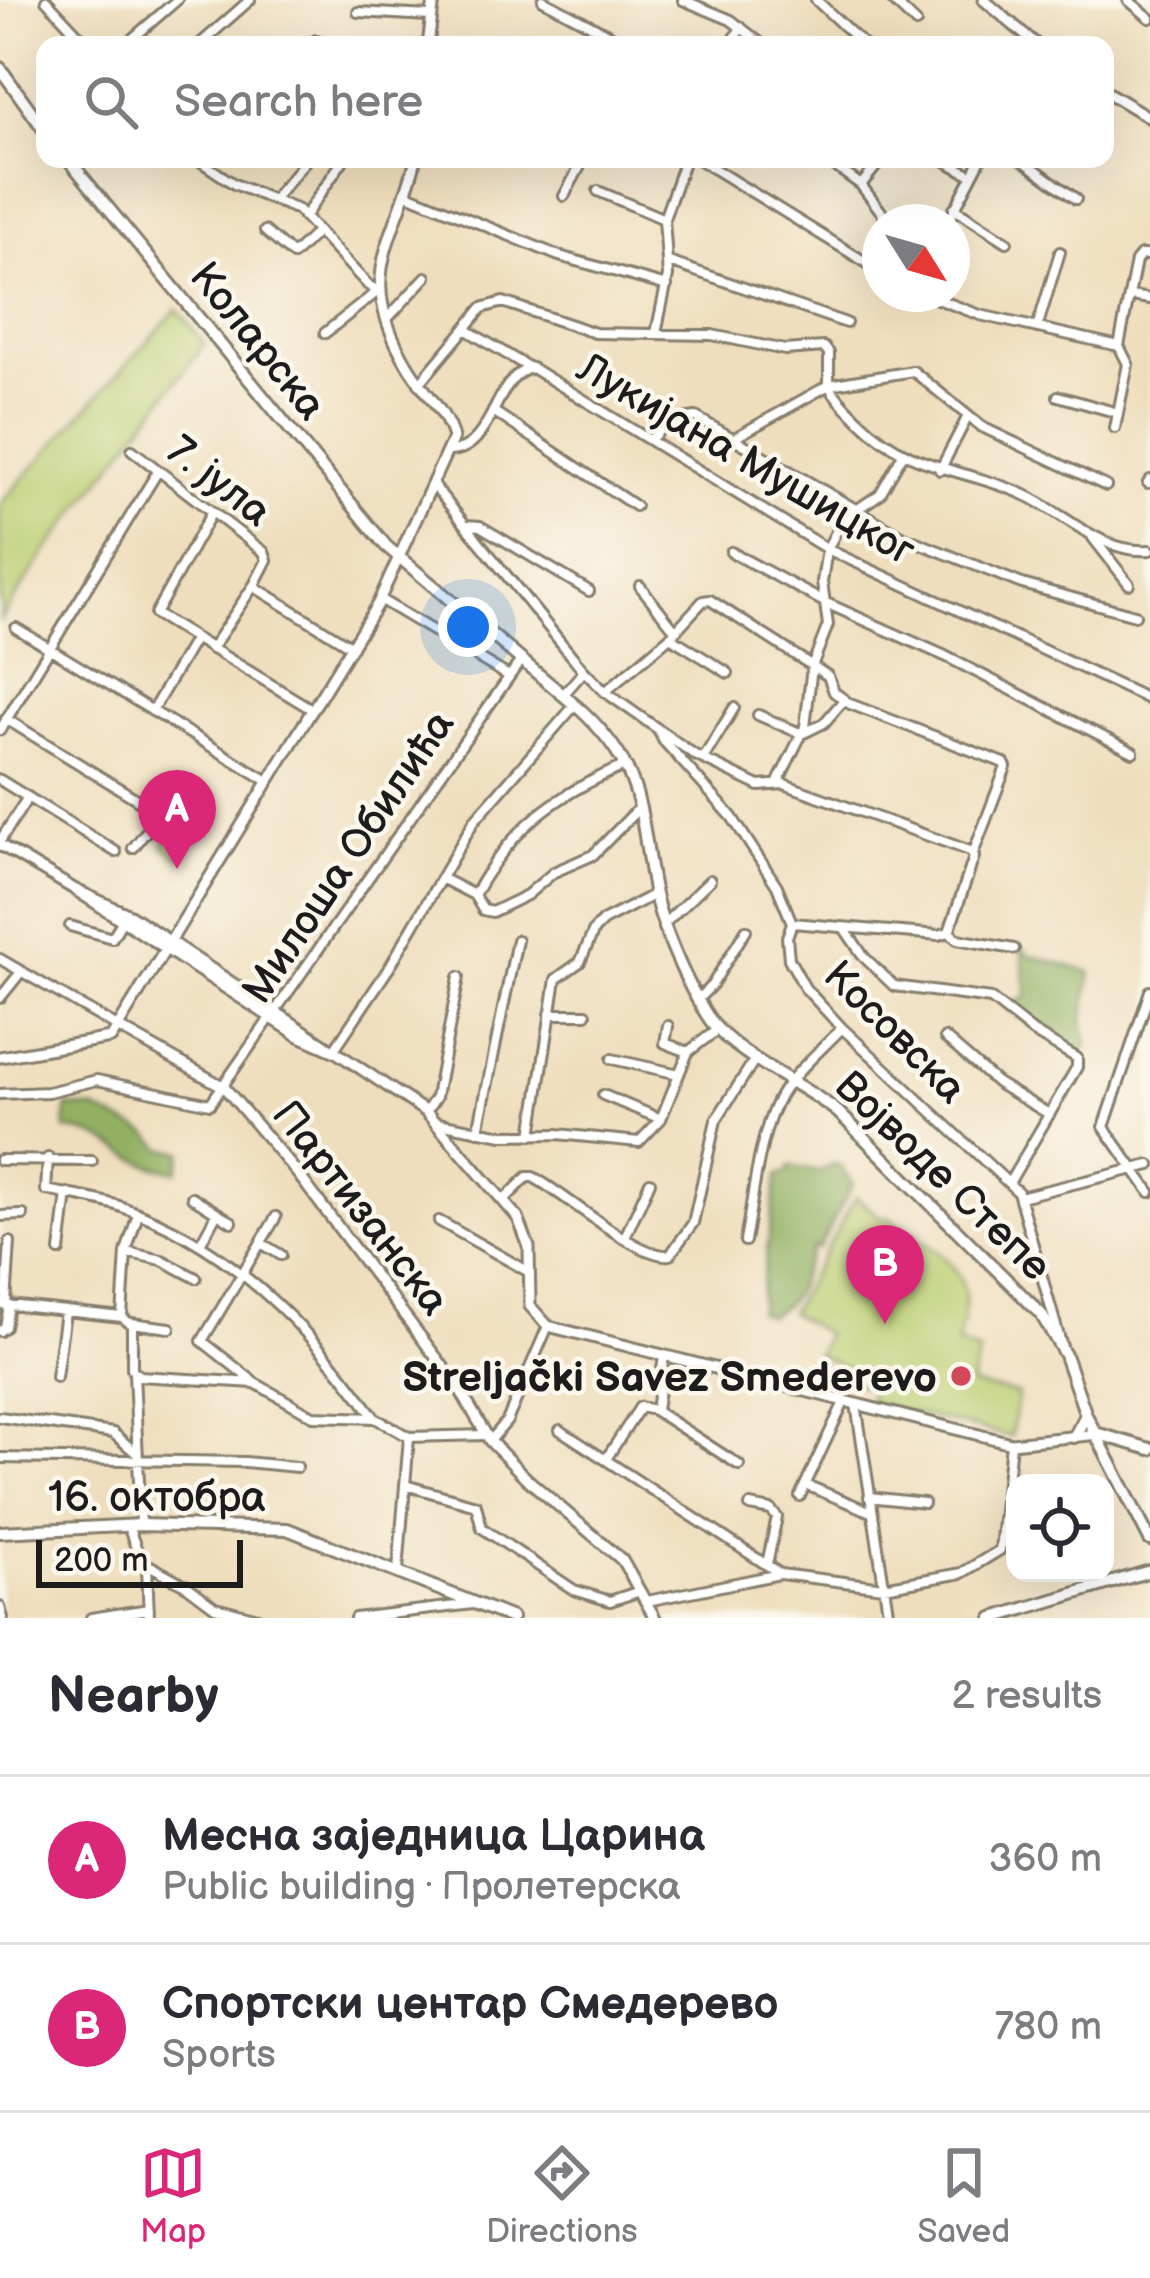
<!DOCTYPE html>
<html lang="en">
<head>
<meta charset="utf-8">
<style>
  :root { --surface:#fff; --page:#f7f7f7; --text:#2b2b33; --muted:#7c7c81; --line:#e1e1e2; --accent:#db2777 }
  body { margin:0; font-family:"Balsamiq Sans",sans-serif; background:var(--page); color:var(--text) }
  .controls { position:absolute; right:36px; bottom:36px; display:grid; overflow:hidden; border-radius:24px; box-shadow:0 12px 48px #0002 }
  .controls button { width:108px; height:108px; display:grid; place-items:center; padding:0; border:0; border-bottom:3px solid var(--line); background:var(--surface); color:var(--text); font:60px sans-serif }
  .compass { position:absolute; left:862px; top:204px; width:108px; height:108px; border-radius:50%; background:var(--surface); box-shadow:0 12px 48px #0002; rotate:127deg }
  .scale { position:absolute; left:36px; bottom:30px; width:207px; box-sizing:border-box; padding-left:12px; border:6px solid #1c1c1c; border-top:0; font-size:33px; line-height:42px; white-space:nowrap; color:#1c1c1c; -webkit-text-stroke:9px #fbf7ec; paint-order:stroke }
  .you { position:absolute; left:468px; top:627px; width:42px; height:42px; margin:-30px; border:9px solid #fff; border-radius:50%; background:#1a73e8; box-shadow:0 0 0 18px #1a73e833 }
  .badge { display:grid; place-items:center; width:78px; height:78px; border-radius:50%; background:var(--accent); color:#fff; font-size:39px; font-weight:700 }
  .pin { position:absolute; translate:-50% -99px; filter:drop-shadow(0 3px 6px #0008) }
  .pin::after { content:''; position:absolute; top:63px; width:42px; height:36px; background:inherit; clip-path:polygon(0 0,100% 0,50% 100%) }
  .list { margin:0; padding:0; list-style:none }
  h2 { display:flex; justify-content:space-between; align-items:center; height:156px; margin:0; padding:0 48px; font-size:51px }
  h2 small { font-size:39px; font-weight:400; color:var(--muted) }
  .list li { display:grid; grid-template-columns:78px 1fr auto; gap:36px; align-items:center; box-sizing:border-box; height:168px; padding:0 48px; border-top:3px solid var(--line) }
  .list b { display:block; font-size:45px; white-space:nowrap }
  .list p { margin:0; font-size:39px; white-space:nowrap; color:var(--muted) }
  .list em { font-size:39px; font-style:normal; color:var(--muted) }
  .icon { flex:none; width:66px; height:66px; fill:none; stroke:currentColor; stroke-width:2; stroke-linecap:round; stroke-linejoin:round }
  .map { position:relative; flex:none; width:1150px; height:1618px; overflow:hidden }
  .search { position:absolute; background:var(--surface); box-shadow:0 12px 48px #0002; left:36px; right:36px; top:36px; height:132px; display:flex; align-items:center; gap:30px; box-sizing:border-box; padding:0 42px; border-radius:24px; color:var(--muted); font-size:45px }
  .sheet { height:492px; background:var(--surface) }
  nav { display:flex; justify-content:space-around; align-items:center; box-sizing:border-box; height:168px; border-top:3px solid var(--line); background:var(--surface); font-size:33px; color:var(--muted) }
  nav a { display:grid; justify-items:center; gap:6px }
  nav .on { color:var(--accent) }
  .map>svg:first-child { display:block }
</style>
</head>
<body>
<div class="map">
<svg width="1150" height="1618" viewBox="0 0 1150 1618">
  <rect width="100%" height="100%" fill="#fbf7ec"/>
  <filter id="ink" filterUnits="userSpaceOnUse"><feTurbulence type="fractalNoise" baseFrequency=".00833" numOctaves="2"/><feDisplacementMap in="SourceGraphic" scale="24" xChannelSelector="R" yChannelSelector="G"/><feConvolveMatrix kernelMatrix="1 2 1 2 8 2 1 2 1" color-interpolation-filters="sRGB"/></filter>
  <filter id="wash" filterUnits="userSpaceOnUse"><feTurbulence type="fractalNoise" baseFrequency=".004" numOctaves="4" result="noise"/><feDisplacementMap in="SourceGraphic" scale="48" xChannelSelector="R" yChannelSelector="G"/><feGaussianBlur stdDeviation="2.7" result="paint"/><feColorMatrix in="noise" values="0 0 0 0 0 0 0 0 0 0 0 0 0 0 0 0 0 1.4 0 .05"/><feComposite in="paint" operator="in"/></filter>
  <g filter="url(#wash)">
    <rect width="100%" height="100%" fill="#efdebd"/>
    <path fill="#bacd70" stroke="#6b7446" stroke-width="3" d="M 177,309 L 205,344 L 48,549 L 0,620 L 0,504 Z
      M 182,787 L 194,796 L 192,800 L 212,812 L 183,859 L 163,847 L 187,807 L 176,819 L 164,809 Z
      M 856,1197 L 882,1219 L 888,1216 C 914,1241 962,1255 965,1296 C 967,1311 960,1330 958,1344 L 979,1353 L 971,1385 L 1018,1394 L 1011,1437 L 868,1402 L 871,1388 L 853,1382 L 850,1369 L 817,1355 L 826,1334 L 790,1313 Z"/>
    <path fill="#93b062" stroke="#58663f" stroke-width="3" d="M 1021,947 L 1029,955 L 1091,972 L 1083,1024 L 1088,1044 L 1080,1055 L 1028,1024 L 1006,1006 L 1027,997 Z
      M 67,1106 L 94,1109 L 149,1134 L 164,1149 L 183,1151 L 178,1171 C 128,1168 112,1131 65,1130 Z
      M 832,1164 L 839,1165 L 853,1184 L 818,1249 L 814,1247 C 802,1262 802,1289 786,1304 C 781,1309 774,1311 769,1316 L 758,1312 L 778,1175 L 788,1172 L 790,1166 L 819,1172 Z"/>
  </g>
  <g filter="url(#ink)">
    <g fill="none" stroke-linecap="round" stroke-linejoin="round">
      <defs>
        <path id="minor" d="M 46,0 L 88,45
          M 543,0 L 617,39
          M 683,0 L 731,20 L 763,45
          M 816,0 L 864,45
          M 892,0 L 916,23
          M 1128,0 L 1150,18
          M 358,12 L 430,16
          M 125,45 L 177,0
          M 199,45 L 250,0
          M 311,45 L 316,40
          M 731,45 L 741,27
          M 197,159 L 234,184 L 298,210 L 368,285 L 378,291 L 325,333
          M 698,159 L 880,271
          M 825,159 L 861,185 L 889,222
          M 942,159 L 971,175
          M 1021,159 L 1076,199
          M 861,185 L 882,159
          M 598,191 L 664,219
          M 405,193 L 559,256 L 667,286
          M 564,196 L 584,159
          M 274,199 L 307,159
          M 954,208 L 1007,242
          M 305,216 L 344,159
          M 948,222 L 981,159
          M 265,231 L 293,255 L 318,231
          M 669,262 L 846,323
          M 924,294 L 980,315 L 1119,346
          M 1131,296 L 1150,299
          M 387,319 L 426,277
          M 1037,328 L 1060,252
          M 465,329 L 482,308 L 503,302 L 595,333 L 712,335 L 785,350 L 824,347 L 829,353 L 829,385
          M 656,333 L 668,276 L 664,219 L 685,159
          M 1119,346 L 1136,261 L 1141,255 L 1150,255
          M 419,384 L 465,329 L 528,367
          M 829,385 C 836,399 848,409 859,420 C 912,473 964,467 1025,495 C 1066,514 1102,554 1150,550
          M 1058,396 L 1118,413
          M 493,411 L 635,506
          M 1115,428 L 1128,364 L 1119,346
          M 736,437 L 829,385 L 913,371 L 982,427 L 1106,486
          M 650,440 L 668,421 L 696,417 L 904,537 L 1022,584 L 1135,615
          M 132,450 L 264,552 L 267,560 L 254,585 L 258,589 L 352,647
          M 450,451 C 494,450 493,375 532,368 L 827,549 L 1150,700
          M 940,470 L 968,416
          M 1148,483 L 1150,480
          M 434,486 L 584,671 L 605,692 L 695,755 L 759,786 L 784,784 L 970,851 L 974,857 L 949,932
          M 212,512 L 155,614 L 313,710
          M 468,525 L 480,526 L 589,591
          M 1093,538 L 1129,584
          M 731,552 L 826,603 L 945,656 L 1133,752
          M 640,586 L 676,631
          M 381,600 L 507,675
          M 16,628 L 268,781
          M 670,637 L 728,673
          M 211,649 L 254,585
          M 605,692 L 670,637 L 703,601 L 710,600 L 828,676 L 834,692 L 850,704 L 1004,763 L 1006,767 L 973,854
          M 563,695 L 584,671
          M 152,711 L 194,640
          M 758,715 L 802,734 L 824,723 L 843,701
          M 6,719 L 156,811 L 157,818 L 133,848
          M 658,729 L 663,740 L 732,817 L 777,886 L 792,923 L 787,937 L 789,959 L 805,988 L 842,1028 L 1018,1192 L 1062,1347
          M 0,730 L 158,471
          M 703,759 L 734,708
          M 0,780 L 116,852
          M 778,782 L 805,727 L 812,666 L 828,625 L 822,582 L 827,549 L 843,519 L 880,494 L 903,454
          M 0,841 L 28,797
          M 443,879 L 474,895 L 483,910 L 492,912 L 527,895 L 554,872 L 593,855 L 639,808
          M 474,895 C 512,827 555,795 624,766
          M 665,923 L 710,880
          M 792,923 L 939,935 L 949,932 L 957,939 L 1014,949
          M 70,926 L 112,938 L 123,920
          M 844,928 L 864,957 L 894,986 L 991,999 L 1033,1032 L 1077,1058 L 1077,1067 L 1009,1183
          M 0,959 L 119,1028
          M 1150,991 L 1104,1127 L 1150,1192
          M 0,998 L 21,972
          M 698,999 L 712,985 L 746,930
          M 550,1014 L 586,1014
          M 668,1026 L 665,1043 L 688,1052
          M 945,1038 L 997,1083 L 1049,1114
          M 333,1051 L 389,968 L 474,821 L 575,705
          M 612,1059 L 679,1074
          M 0,1094 L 48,1092 L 97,1080 L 210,1104 L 521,660
          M 603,1095 L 661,1119
          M 426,1112 L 436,1097 L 459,977
          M 438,1123 L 503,1135 L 557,1134 L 639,1142 L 661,1119 L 688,1052 L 718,1029
          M 478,1131 L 517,940
          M 532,1135 L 556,979 L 580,962 L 594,930 L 603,921 L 655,894
          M 48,1158 L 46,1190 C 70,1195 95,1198 119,1206 C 227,1243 309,1326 374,1417
          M 0,1160 L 92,1161
          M 192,1197 L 232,1222
          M 1020,1197 L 1150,1165
          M 505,1199 L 527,1177 L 533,1177 C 567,1195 638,1259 670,1255 L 693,1223 L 716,1120 L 755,1059
          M 0,1216 L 23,1215
          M 439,1221 L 529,1272
          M 624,1239 L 650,1182
          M 745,1241 C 754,1196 759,1120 788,1084 C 804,1064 825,1046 842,1028
          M 261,1243 L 281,1255
          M 200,1244 L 217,1213
          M 60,1251 L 67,1193
          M 126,1252 L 162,1260 L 196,1278
          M 0,1304 L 122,1317 L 132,1325 L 132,1369 L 139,1376 L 255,1383 L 313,1416 L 375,1418 L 409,1437
          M 6,1305 L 10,1242
          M 122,1317 L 126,1252 L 138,1214
          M 131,1323 L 170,1328
          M 0,1331 L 5,1327 L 9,1306
          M 134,1373 L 141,1525
          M 56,1377 L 65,1312
          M 254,1382 L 202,1341 L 276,1217
          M 856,1404 L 889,1618
          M 656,1410 L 664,1356
          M 0,1417 L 113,1433 L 135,1452
          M 560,1430 L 779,1573
          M 490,1441 L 507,1421 L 548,1326
          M 0,1458 L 245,1462 L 297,1467
          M 606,1459 L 640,1407 L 654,1410 L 739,1465
          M 405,1485 L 476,1505 L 482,1528 L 574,1590 L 610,1601 L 640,1591
          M 806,1485 L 871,1512
          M 800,1496 L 845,1400
          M 869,1497 L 924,1503
          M 750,1506 L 771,1510 L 777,1517 L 767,1564
          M 128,1526 L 138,1553 L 147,1564 L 187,1586 L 215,1607 L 258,1618
          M 147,1565 L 149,1618
          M 398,1571 L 409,1437 L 486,1435
          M 647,1601 L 780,1574 L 884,1587 L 962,1573 L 1000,1550 L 1011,1443
          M 0,1607 L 3,1618
          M 91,1618 L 149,1609
          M 355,1618 L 473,1604"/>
        <path id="tertiary" d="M 984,0 L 1037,45
          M 428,45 L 434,0
          M 1105,91 L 1150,118
          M 0,845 L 74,889 L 299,1036 L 333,1051
          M 74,889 L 130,915 L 426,1112 L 518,1218 L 529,1247 L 530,1306 L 548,1326 L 1011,1443 L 1099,1434
          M 119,1028 L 224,1087 L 298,1174 L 457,1385 L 490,1441 L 527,1479 L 622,1560 L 655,1618
          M 0,1057 L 111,1038 L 378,603 L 453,438 C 447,412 422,390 408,366 C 354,276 393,247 416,159"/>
        <path id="secondary" d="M 0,68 L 45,131
          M 68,159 L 386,546 L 582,711 C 644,769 639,809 653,885 C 660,924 688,989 711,1021 C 736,1056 802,1083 838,1112 L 1041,1314 L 1065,1355 L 1086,1415 L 1150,1540
          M 1099,1434 L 1150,1449
          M 1074,1437 L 1086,1415
          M 0,1532 L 141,1525 L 287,1529 L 512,1618
          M 993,1618 L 1150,1571"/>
      </defs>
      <use href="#minor" stroke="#867d6c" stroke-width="14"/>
      <use href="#tertiary" stroke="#867d6c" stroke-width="15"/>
      <use href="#secondary" stroke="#867d6c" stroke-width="16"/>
      <use href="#minor" stroke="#fff" stroke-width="8"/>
      <use href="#tertiary" stroke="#fff" stroke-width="9"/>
      <use href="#secondary" stroke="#fff" stroke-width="10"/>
    </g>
  </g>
  <circle fill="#d1495b" stroke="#fbf7ec" stroke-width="4.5" cx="961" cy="1376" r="12"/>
  <g text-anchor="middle" stroke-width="9" stroke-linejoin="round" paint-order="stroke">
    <g font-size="42" fill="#1c1c1c" stroke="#fbf7ec">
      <text transform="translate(259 340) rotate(51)" y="15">Коларска</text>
      <text transform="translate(747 458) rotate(30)" y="15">Лукијана Мушицког</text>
      <text transform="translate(220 480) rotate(38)" y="15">7. јула</text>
      <text transform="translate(347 856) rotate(-56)" y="15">Милоша Обилића</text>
      <text transform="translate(896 1031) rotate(45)" y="15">Косовска</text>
      <text transform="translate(944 1175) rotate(44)" y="15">Војводе Степе</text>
      <text transform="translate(362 1207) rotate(52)" y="15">Партизанска</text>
      <text x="157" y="1511">16. октобра</text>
    </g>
    <g font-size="42" font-weight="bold" fill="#1c1c1c" stroke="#fbf7ec" text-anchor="end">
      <text x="937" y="1391">Streljački Savez Smederevo</text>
    </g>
  </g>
</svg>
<div class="controls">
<button><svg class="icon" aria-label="locate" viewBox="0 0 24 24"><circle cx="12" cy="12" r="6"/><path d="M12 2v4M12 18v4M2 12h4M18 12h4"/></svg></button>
</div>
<svg class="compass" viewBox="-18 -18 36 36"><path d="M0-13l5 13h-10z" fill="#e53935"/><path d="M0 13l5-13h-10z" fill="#7c7c81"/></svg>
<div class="scale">200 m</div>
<div class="you"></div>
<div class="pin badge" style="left:177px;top:869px">A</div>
<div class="pin badge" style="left:885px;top:1324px">B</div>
<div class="search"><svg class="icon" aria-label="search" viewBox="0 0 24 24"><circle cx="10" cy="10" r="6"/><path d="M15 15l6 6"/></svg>Search here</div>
</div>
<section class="sheet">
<h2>Nearby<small>2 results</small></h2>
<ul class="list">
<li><span class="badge">A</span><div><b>Месна заједница Царина</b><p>Public building · Пролетерска</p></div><em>360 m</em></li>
<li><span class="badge">B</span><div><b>Спортски центар Смедерево</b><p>Sports</p></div><em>780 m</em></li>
</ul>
</section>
<nav>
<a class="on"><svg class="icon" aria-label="map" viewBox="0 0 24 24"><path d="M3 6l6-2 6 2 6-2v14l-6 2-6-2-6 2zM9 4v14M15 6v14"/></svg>Map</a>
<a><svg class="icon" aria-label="directions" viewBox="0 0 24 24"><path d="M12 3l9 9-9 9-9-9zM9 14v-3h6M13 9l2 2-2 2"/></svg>Directions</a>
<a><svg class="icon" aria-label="saved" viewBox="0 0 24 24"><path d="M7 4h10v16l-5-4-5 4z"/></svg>Saved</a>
</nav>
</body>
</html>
